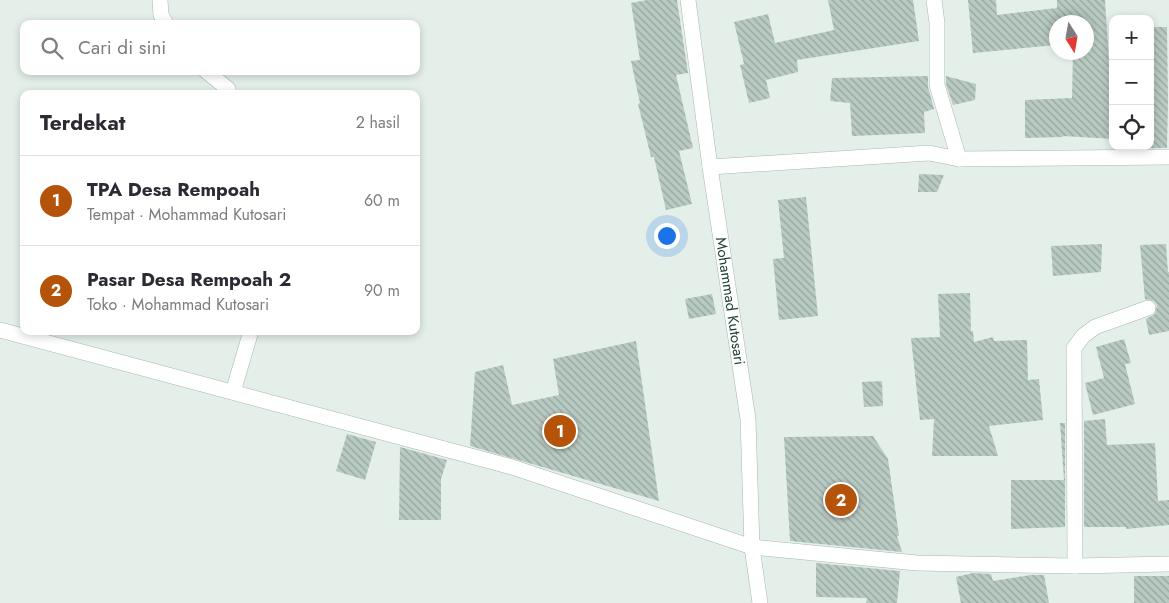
<!DOCTYPE html>
<html lang="id">
<head>
<meta charset="utf-8">
<style>
  :root { --surface:#fff; --page:#f2f2f3; --text:#2b2b33; --muted:#7c7c81; --line:#e1e1e2; --accent:#b45309 }
  body { margin:0; font-family:Jost,sans-serif; background:var(--page); color:var(--text) }
  .controls { position:absolute; right:15px; top:15px; display:grid; overflow:hidden; border-radius:10px; box-shadow:0 2px 8px #0003 }
  .controls button { width:45px; height:45px; display:grid; place-items:center; padding:0; border:0; border-bottom:1px solid var(--line); background:var(--surface); color:var(--text); font:25px sans-serif }
  .compass { position:absolute; left:1049px; top:15px; width:45px; height:45px; border-radius:50%; background:var(--surface); box-shadow:0 2px 8px #0003; rotate:169deg }
  .you { position:absolute; left:666px; top:235px; width:18px; height:18px; margin:-12px; border:4px solid #fff; border-radius:50%; background:#1a73e8; box-shadow:0 0 0 8px #1a73e833 }
  .badge { display:grid; place-items:center; width:32px; height:32px; border-radius:50%; background:var(--accent); color:#fff; font-size:16px; font-weight:700 }
  .pin { position:absolute; translate:-50% -50%; border:2px solid #fff; box-shadow:0 1px 5px #0006 }
  .list { margin:0; padding:0; list-style:none }
  h2 { display:flex; justify-content:space-between; align-items:center; height:65px; margin:0; padding:0 20px; font-size:21px }
  h2 small { font-size:16px; font-weight:400; color:var(--muted) }
  .list li { display:grid; grid-template-columns:32px 1fr auto; gap:15px; align-items:center; box-sizing:border-box; height:90px; padding:0 20px; border-top:1px solid var(--line) }
  .list b { display:block; font-size:19px; white-space:nowrap }
  .list p { margin:0; font-size:16px; white-space:nowrap; color:var(--muted) }
  .list em { font-size:16px; font-style:normal; color:var(--muted) }
  .icon { flex:none; width:28px; height:28px; fill:none; stroke:currentColor; stroke-width:2; stroke-linecap:round; stroke-linejoin:round }
  .map { position:relative; flex:none; width:1169px; height:603px; overflow:hidden }
  .search { position:absolute; background:var(--surface); box-shadow:0 2px 8px #0003; left:20px; top:20px; width:400px; height:55px; display:flex; align-items:center; gap:12px; box-sizing:border-box; padding:0 18px; border-radius:10px; color:var(--muted); font-size:19px }
  .panel { position:absolute; background:var(--surface); box-shadow:0 2px 8px #0003; left:20px; top:90px; width:400px; height:245px; border-radius:10px }
  .map>svg:first-child { display:block }
</style>
</head>
<body>
<div class="map">
<svg width="1169" height="603" viewBox="0 0 1169 603">
  <defs>
    <pattern id="building-back-hatch" width="6" height="6" patternUnits="userSpaceOnUse" patternTransform="scale(1.25)"><rect width="6" height="6" fill="#b9cac2"/><path d="M-1 5l2 2M0 0l6 6M5-1l2 2" fill="none" stroke="#96a69f"/></pattern>
  </defs>
  <rect width="100%" height="100%" fill="#e4efe9"/>
  <path fill="url(#building-back-hatch)" d="M 647,0 L 677,0 L 688,73 L 676,75 L 693,148 L 679,151 L 692,204 L 666,210 L 654,157 L 651,157 L 638,104 L 640,103 L 631,61 L 640,60 L 631,3 Z
    M 828,0 L 913,0 L 919,41 L 797,60 L 798,72 L 766,80 L 770,98 L 749,103 L 740,65 L 744,64 L 734,22 L 768,14 L 775,43 L 834,30 Z
    M 968,0 L 996,0 L 997,15 L 1057,8 L 1057,0 L 1105,0 L 1109,62 L 1113,62 L 1113,139 L 1063,136 L 1063,137 L 1025,138 L 1025,100 L 1072,98 L 1073,52 L 1086,52 L 1086,22 L 1056,22 L 1056,45 L 973,53 Z
    M 1150,27 L 1167,27 L 1168,100 L 1167,148 L 1150,148 Z
    M 928,76 L 928,87 L 934,109 L 924,112 L 925,133 L 852,136 L 850,103 L 830,101 L 832,78 Z
    M 946,76 L 976,84 L 975,100 L 953,105 L 946,84 Z
    M 919,174 L 944,175 L 937,192 L 918,192 Z
    M 806,197 L 818,316 L 779,320 L 773,259 L 784,258 L 778,200 Z
    M 1102,244 L 1101,272 L 1053,276 L 1051,246 Z
    M 1166,244 L 1168,272 L 1169,272 L 1169,331 L 1149,335 L 1146,319 L 1155,314 L 1157,305 L 1154,301 L 1145,299 L 1140,245 Z
    M 970,293 L 971,331 L 973,331 L 974,342 L 993,337 L 994,341 L 1027,340 L 1028,380 L 1039,379 L 1043,420 L 989,426 L 998,456 L 932,456 L 934,419 L 920,420 L 911,338 L 940,337 L 938,294 Z
    M 712,294 L 716,314 L 689,319 L 685,299 Z
    M 1124,339 L 1131,363 L 1125,364 L 1135,404 L 1093,415 L 1085,383 L 1104,378 L 1096,347 Z
    M 636,341 L 659,501 L 470,446 L 475,372 L 503,365 L 512,405 L 559,395 L 553,359 Z
    M 882,381 L 883,406 L 864,407 L 862,382 Z
    M 1105,419 L 1107,445 L 1155,443 L 1158,501 L 1169,500 L 1169,525 L 1126,529 L 1126,527 L 1084,527 L 1084,421 Z
    M 1060,423 L 1065,423 L 1065,527 L 1011,529 L 1011,480 L 1064,480 Z
    M 347,434 L 376,442 L 365,480 L 336,471 Z
    M 873,436 L 888,459 L 899,536 L 897,536 L 902,552 L 790,541 L 784,437 Z
    M 400,447 L 447,460 L 441,479 L 441,520 L 399,520 Z
    M 816,563 L 900,571 L 897,603 L 866,603 L 867,598 L 816,597 Z
    M 973,573 L 991,574 L 993,581 L 1031,575 L 1044,575 L 1049,603 L 961,603 L 956,577 Z
    M 1134,576 L 1169,576 L 1169,603 L 1134,603 Z"/>
  <g fill="none" stroke-linecap="round" stroke-linejoin="round">
    <defs>
      <g id="minor">
        <path d="M 160,0 L 161,15 L 166,24"/>
        <path id="s1" d="M 688,0 L 710,167 L 748,419 L 752,547 L 760,603"/>
        <path d="M 934,0 L 937,23 L 937,85 L 959,159"/>
        <path d="M 206,71 L 228,89 L 229,94"/>
        <path d="M 710,167 L 929,153 L 959,159 L 1169,157"/>
        <path d="M 0,330 L 512,467 L 752,547 L 917,563 L 1075,566 L 1169,564"/>
        <path d="M 233,392 L 251,331"/>
        <path d="M 1075,566 L 1074,348 L 1083,336 L 1095,327 L 1148,308"/>
      </g>
    </defs>
    <use href="#minor" stroke="#a6b8b0" stroke-width="16"/>
    <use href="#minor" stroke="#fff" stroke-width="15"/>
  </g>
  <g text-anchor="middle" stroke-width="5" stroke-linejoin="round" paint-order="stroke">
    <g font-size="15" fill="#214338" stroke="#f5fbf8">
      <text dy="5" stroke="none"><textPath href="#s1" startOffset="304">Mohammad Kutosari</textPath></text>
    </g>
  </g>
</svg>
<div class="controls">
<button>+</button>
<button>−</button>
<button><svg class="icon" aria-label="locate" viewBox="0 0 24 24"><circle cx="12" cy="12" r="6"/><path d="M12 2v4M12 18v4M2 12h4M18 12h4"/></svg></button>
</div>
<svg class="compass" viewBox="-18 -18 36 36"><path d="M0-13l5 13h-10z" fill="#e53935"/><path d="M0 13l5-13h-10z" fill="#7c7c81"/></svg>
<div class="you"></div>
<div class="pin badge" style="left:560px;top:431px">1</div>
<div class="pin badge" style="left:841px;top:500px">2</div>
<div class="search"><svg class="icon" aria-label="search" viewBox="0 0 24 24"><circle cx="10" cy="10" r="6"/><path d="M15 15l6 6"/></svg>Cari di sini</div>
<section class="panel">
<h2>Terdekat<small>2 hasil</small></h2>
<ul class="list">
<li><span class="badge">1</span><div><b>TPA Desa Rempoah</b><p>Tempat · Mohammad Kutosari</p></div><em>60 m</em></li>
<li><span class="badge">2</span><div><b>Pasar Desa Rempoah 2</b><p>Toko · Mohammad Kutosari</p></div><em>90 m</em></li>
</ul>
</section>
</div>
</body>
</html>
